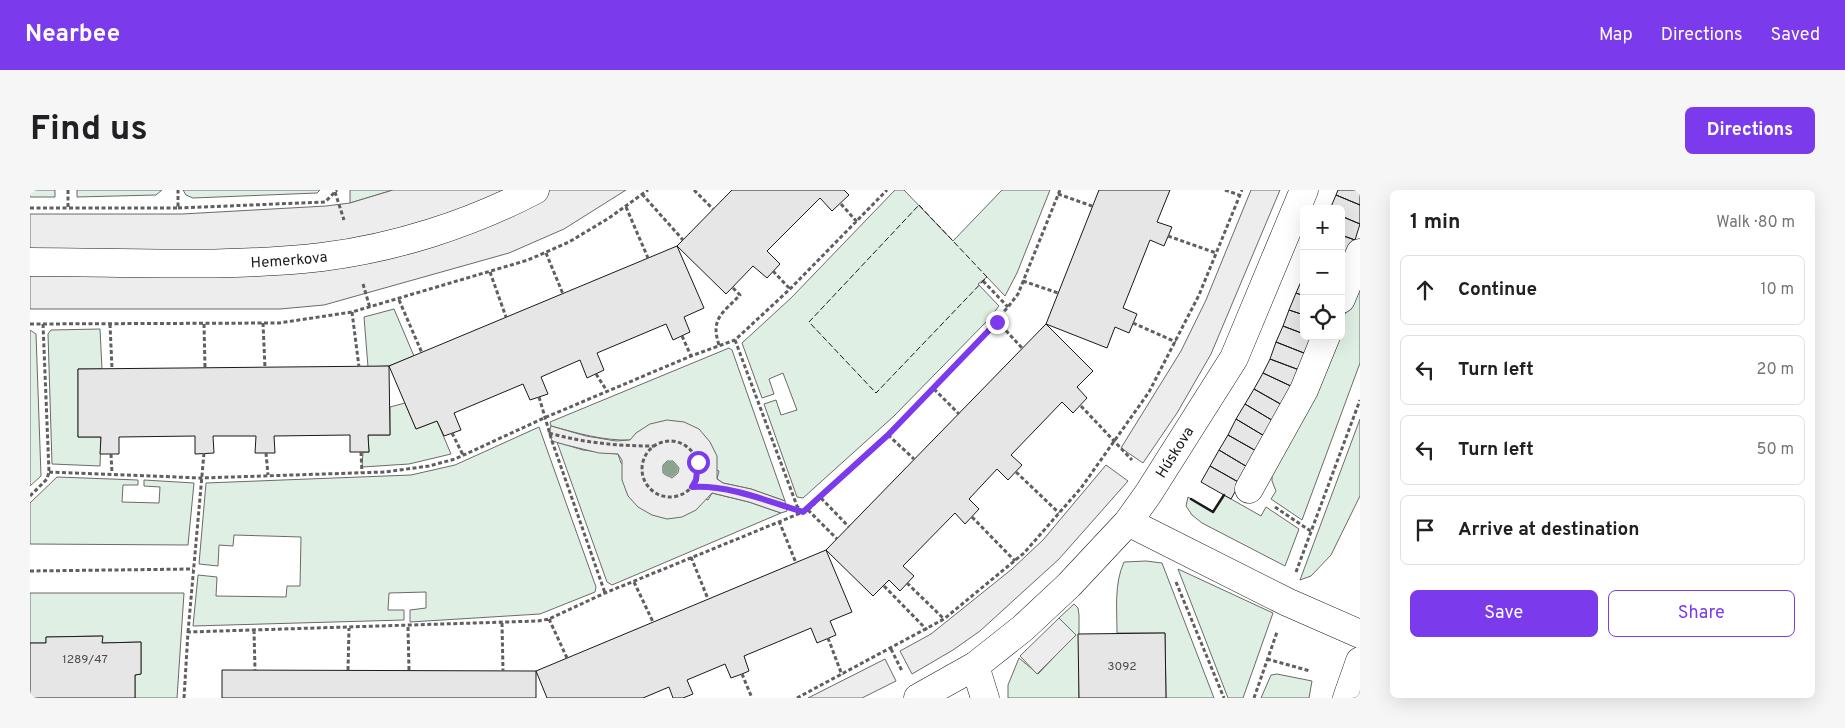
<!DOCTYPE html>
<html lang="en">
<head>
<meta charset="utf-8">
<style>
  :root { --surface:#fff; --page:#f6f6f6; --text:#202124; --muted:#757577; --line:#e0e0e0; --accent:#7c3aed }
  body { margin:0; font-family:Overpass,sans-serif; background:var(--page); color:var(--text) }
  .controls { position:absolute; right:15px; top:15px; display:grid; overflow:hidden; border-radius:8px; box-shadow:0 5px 20px #0002 }
  .controls button { width:45px; height:45px; display:grid; place-items:center; padding:0; border:0; border-bottom:1px solid var(--line); background:var(--surface); color:var(--text); font:25px sans-serif }
  .stop { position:absolute; width:15px; height:15px; margin:-11px; border:4px solid #7c3aed; border-radius:50%; background:#fff }
  .stop.end { background:#7c3aed; border-color:#fff; box-shadow:0 1px 5px #0008 }
  .list { margin:0; padding:0; list-style:none }
  h2 { display:flex; justify-content:space-between; align-items:center; height:65px; margin:0; padding:0 20px; font-size:21px }
  h2 small { font-size:16px; font-weight:400; color:var(--muted) }
  .list li { display:grid; grid-template-columns:32px 1fr auto; gap:15px; align-items:center; box-sizing:border-box; height:70px; margin:0 10px 10px; padding:0 10px; border:1px solid var(--line); border-radius:8px }
  .list b { display:block; font-size:19px; white-space:nowrap }
  .list em { font-size:16px; font-style:normal; color:var(--muted) }
  .actions { display:flex; gap:10px; padding:15px 20px }
  .actions a { flex:1; padding:11px 0; border:1px solid var(--accent); border-radius:8px; text-align:center; font-size:18px; color:var(--accent) }
  .actions .main { background:var(--accent); color:#fff }
  .icon { flex:none; width:28px; height:28px; fill:none; stroke:currentColor; stroke-width:2; stroke-linecap:round; stroke-linejoin:round }
  .map { position:relative; flex:none; width:1330px; height:508px; overflow:hidden; border-radius:8px }
  header { display:flex; align-items:center; gap:30px; box-sizing:border-box; height:70px; padding:0 25px; background:var(--accent); color:#fff }
  header strong { font-size:24px }
  nav { display:flex; gap:28px; margin-inline-start:auto; font-size:18px }
  .intro { display:flex; align-items:center; justify-content:space-between; box-sizing:border-box; height:120px; padding:0 30px }
  h1 { margin:0; font-size:35px }
  .button { padding:12px 22px; border-radius:8px; background:var(--accent); color:#fff; font-size:18px; font-weight:700 }
  main { display:flex; gap:30px; padding:0 30px }
  aside { flex:1; background:var(--surface); border-radius:8px; box-shadow:0 5px 20px #0002 }
  .map>svg:first-child { display:block }
</style>
</head>
<body>
<header>
<strong>Nearbee</strong>
<nav><a>Map</a><a>Directions</a><a>Saved</a></nav>
</header>
<div class="intro"><h1>Find us</h1><a class="button">Directions</a></div>
<main>
<div class="map">
<svg width="1330" height="508" viewBox="0 0 1330 508">
  <rect width="100%" height="100%" fill="#fff"/>
  <path fill="#e0efe3" stroke="#6a6a6a" d="M 0,0 L 25,0 L 25,7 L 0,7 Z
    M 47,0 L 132,0 L 126,5 L 47,7 Z
    M 153,0 L 290,0 L 287,3 L 163,8 L 156,5 Z
    M 320,0 L 363,0 L 320,13 Z
    M 865,0 L 874,0 L 923,51 L 972,0 L 1020,0 L 987,83 L 975,106 L 957,87 L 948,94 L 969,116 L 957,131 L 864,226 L 773,308 L 767,307 L 734,214 L 746,210 L 751,225 L 767,220 L 753,183 L 739,189 L 744,204 L 732,208 L 712,153 L 761,108 Z
    M 1330,87 L 1330,173 L 1272,330 L 1241,309 L 1246,301 L 1242,291 L 1242,280 L 1306,146 L 1311,146 L 1311,134 Z
    M 364,119 L 384,166 L 359,176 L 338,177 L 334,127 Z
    M 70,139 L 72,179 L 48,179 L 48,247 L 71,247 L 70,276 L 22,274 L 18,144 L 21,140 Z
    M 0,140 L 6,144 L 11,286 L 0,296 Z
    M 699,158 L 702,160 L 755,311 L 721,299 L 693,293 L 687,289 L 689,281 L 606,243 L 601,250 C 573,251 547,243 521,236 L 520,232 Z
    M 375,213 L 386,239 L 407,231 L 421,264 L 379,274 L 332,277 L 333,262 L 339,262 L 338,245 L 360,245 L 360,217 Z
    M 1330,229 L 1330,306 L 1301,365 L 1281,386 L 1270,390 Z
    M 509,237 L 566,397 L 565,402 L 510,424 L 380,432 L 380,420 L 396,418 L 396,402 L 359,403 L 358,420 L 374,420 L 374,430 L 163,436 L 168,385 L 187,387 L 186,406 L 256,407 L 257,396 L 270,396 L 271,347 L 204,345 L 203,356 L 189,355 L 188,376 L 169,374 L 176,293 L 381,285 L 425,275 Z
    M 527,252 L 553,260 L 588,264 L 591,273 L 678,310 L 682,303 L 719,312 L 751,323 L 582,395 L 577,392 Z
    M 27,287 L 108,290 L 108,295 L 93,295 L 92,312 L 129,313 L 130,297 L 114,296 L 114,290 L 164,293 L 158,355 L 0,354 L 0,313 Z
    M 1194,305 L 1231,326 L 1236,317 L 1269,339 L 1255,376 L 1172,333 L 1162,325 L 1156,316 L 1158,307 L 1183,322 Z
    M 1116,371 L 1132,373 L 1184,508 L 1136,508 L 1135,443 L 1087,443 C 1087,419 1084,394 1094,372 Z
    M 1148,379 L 1243,423 L 1213,508 L 1198,508 Z
    M 0,403 L 154,403 L 147,508 L 105,508 L 105,485 L 111,484 L 111,452 L 72,453 L 72,446 L 16,447 L 16,453 L 0,453 Z
    M 1044,414 L 1048,418 L 1049,425 L 1049,508 L 978,508 L 978,495 L 989,468 L 1008,484 L 1045,445 L 1029,428 Z
    M 1247,484 L 1282,491 L 1279,508 L 1231,508 L 1241,485 Z"/>
  <path fill="#ededed" stroke="#6a6a6a" fill-rule="evenodd" d="M 363,0 L 596,0 L 534,39 L 479,63 L 294,115 L 250,119 L 0,119 L 0,24 L 152,24 L 296,16 L 320,13 Z
    M 1221,0 L 1250,0 L 1181,164 L 1147,223 L 1113,273 L 1091,258 L 1151,161 L 1176,110 Z
    M 637,230 L 654,232 L 669,239 L 680,252 L 687,266 L 687,289 L 693,293 L 721,299 L 755,311 L 757,321 L 751,323 L 719,312 L 682,303 L 666,320 L 652,327 L 637,329 L 622,325 L 608,317 L 598,306 L 592,290 L 592,270 L 588,264 L 569,263 L 536,255 L 522,251 L 519,243 L 521,236 L 556,246 L 586,251 L 600,250 L 606,243 L 620,234 ZM 637,271 L 643,271 L 649,278 L 648,283 L 642,288 L 633,283 L 633,275 Z
    M 1076,275 L 1098,291 L 1029,369 L 950,441 L 923,460 L 882,484 L 870,461 L 901,444 L 982,379 L 1013,350 Z
    M 1029,428 L 1046,445 L 1007,484 L 990,466 Z
    M 855,469 L 866,491 L 832,508 L 778,508 Z"/>
  <path fill="#e6e6e6" stroke="#1a1a1a" d="M 702,0 L 814,0 L 819,5 L 802,21 L 790,8 L 737,61 L 750,74 L 737,88 L 723,76 L 696,104 L 647,56 Z
    M 1069,0 L 1140,0 L 1127,32 L 1142,37 L 1134,56 L 1120,50 L 1093,118 L 1107,124 L 1099,143 L 1085,137 L 1077,158 L 1016,134 Z
    M 1308,0 L 1330,0 L 1330,15 L 1306,5 Z
    M 1306,5 L 1330,15 L 1330,34 L 1311,26 L 1311,19 L 1300,19 Z
    M 1311,26 L 1330,34 L 1325,50 L 1311,45 Z
    M 1311,45 L 1325,50 L 1318,67 L 1311,64 Z
    M 647,56 L 674,118 L 654,127 L 660,142 L 643,150 L 636,134 L 567,163 L 574,180 L 557,188 L 550,170 L 511,187 L 518,204 L 500,210 L 493,194 L 424,223 L 431,240 L 414,246 L 407,231 L 386,239 L 359,176 Z
    M 1273,87 L 1274,87 L 1274,106 L 1266,103 Z
    M 1266,103 L 1274,106 L 1274,125 L 1259,120 Z
    M 1259,120 L 1274,125 L 1274,144 L 1253,136 Z
    M 1016,134 L 1063,181 L 1047,197 L 1057,208 L 1043,223 L 1032,212 L 981,265 L 992,275 L 978,290 L 967,279 L 939,309 L 949,319 L 935,334 L 925,323 L 873,376 L 884,386 L 870,401 L 859,390 L 843,406 L 796,360 Z
    M 1253,136 L 1274,144 L 1274,146 L 1285,149 L 1279,165 L 1246,152 Z
    M 1246,152 L 1279,165 L 1272,181 L 1240,169 Z
    M 1240,169 L 1272,181 L 1265,198 L 1233,183 Z
    M 359,176 L 360,245 L 338,245 L 339,262 L 320,262 L 320,245 L 244,246 L 245,263 L 225,263 L 226,246 L 183,246 L 184,263 L 165,264 L 165,246 L 89,247 L 89,264 L 70,264 L 71,247 L 48,247 L 48,179 Z
    M 1233,183 L 1265,198 L 1254,216 L 1224,199 Z
    M 1224,199 L 1254,216 L 1245,232 L 1215,214 Z
    M 1215,214 L 1245,232 L 1236,247 L 1206,229 Z
    M 1206,229 L 1236,247 L 1228,262 L 1198,245 Z
    M 1198,245 L 1228,262 L 1219,278 L 1189,260 Z
    M 1189,260 L 1219,278 L 1210,293 L 1180,276 Z
    M 1180,276 L 1210,293 L 1201,309 L 1171,292 Z
    M 796,360 L 822,422 L 800,431 L 806,445 L 787,453 L 781,438 L 714,466 L 719,481 L 712,484 L 701,488 L 695,474 L 657,490 L 663,504 L 653,508 L 643,508 L 639,497 L 613,508 L 517,508 L 506,481 Z
    M 1135,443 L 1136,508 L 1049,508 L 1048,444 Z
    M 73,446 L 72,453 L 111,452 L 111,484 L 105,485 L 105,508 L 0,508 L 0,453 L 16,453 L 16,447 Z
    M 192,480 L 506,481 L 506,508 L 192,508 Z"/>
  <g fill="none" stroke-linecap="round" stroke-linejoin="round">
    <defs>
      <g id="minor">
        <path id="s1" d="M 0,72 C 97,72 196,78 292,67 C 365,58 440,34 505,0"/>
        <path d="M 1311,109 L 1330,63"/>
        <path d="M 1219,299 L 1274,200 L 1296,146"/>
        <path d="M 1098,332 L 1257,412 L 1330,444"/>
        <path d="M 888,508 L 945,476"/>
        <path id="s2" d="M 955,508 L 945,476 L 993,438 L 1039,395 L 1098,332 L 1118,304 L 1204,168 L 1274,0"/>
        <path d="M 1317,508 L 1330,471"/>
      </g>
    </defs>
    <use href="#minor" stroke="#1a1a1a" stroke-width="29"/>
    <path stroke="#5f5f5f" stroke-width="3" stroke-dasharray="4 2.5" stroke-linecap="butt" d="M 38,0 L 38,19
      M 664,0 L 683,19
      M 1195,0 L 1209,5
      M 305,2 L 314,30
      M 612,4 L 653,50
      M 1028,4 L 1062,16
      M 811,14 L 827,32
      M 596,17 L 618,68
      M 0,18 L 148,18 L 148,0
      M 148,18 L 295,12 L 307,0
      M 1138,46 L 1186,63
      M 516,63 L 533,104
      M 743,81 L 760,99
      M 460,82 L 476,127
      M 953,91 L 978,117
      M 993,91 L 1028,103
      M 333,94 L 340,118
      M 369,110 L 392,163
      M 322,122 L 329,177
      M 967,131 L 992,158
      M 233,133 L 235,178
      M 1103,133 L 1146,152
      M 0,134 L 249,133 L 322,122 L 498,70 L 539,52 L 579,28 L 618,0
      M 80,134 L 82,179
      M 174,134 L 175,178
      M 652,146 L 661,166
      M 705,150 L 767,316 L 773,322
      M 689,155 C 680,128 693,123 710,105 L 702,97
      M 566,184 L 577,201
      M 904,199 L 929,224
      M 509,207 L 522,251 L 575,403
      M 1051,216 L 1102,270
      M 422,243 L 433,265
      M 519,243 C 555,253 587,256 625,256
      M 858,245 L 884,269
      M612 279a28 28 0 1 1 56 0a28 28 0 1 1-56 0Z
      M 331,262 L 332,283
      M 236,263 L 238,285
      M 81,264 L 82,283
      M 19,282 L 171,288 L 355,282 L 399,276 L 425,269 L 514,228 L 661,166 L 705,150 L 760,99 L 857,0
      M 986,282 L 1029,323
      M 662,297 C 700,295 737,311 773,322
      M 0,306 L 17,289 L 19,282 L 13,134
      M 791,308 L 819,337
      M 1245,317 L 1282,342
      M 778,320 L 807,349
      M 942,327 L 985,371
      M 749,331 L 766,373
      M 661,367 L 678,409
      M 0,381 L 163,379
      M 1266,382 L 1330,210
      M 604,392 L 623,432
      M 1146,392 L 1194,508
      M 877,393 L 914,429
      M 854,396 L 897,440
      M 519,429 L 537,468
      M 472,433 L 473,481
      M 378,437 L 379,480
      M 224,440 L 225,480
      M 158,442 L 174,263
      M 798,448 L 812,485
      M 861,459 L 872,481
      M 1237,469 L 1280,481
      M 318,480 L 319,438
      M 712,484 L 722,508
      M 154,508 L 158,442 L 508,431 L 519,429 L 575,403 L 778,320 L 904,199 L 978,117 L 988,104 L 1030,0
      M 767,508 L 914,429 L 994,363 L 1051,298 L 1119,202 L 1169,105 L 1212,0
      M 1224,508 L 1247,442"/>
    <use href="#minor" stroke="#fff" stroke-width="28"/>
    <path stroke="#1a1a1a" stroke-width="1" stroke-dasharray="6 2.5" stroke-linecap="butt" d="M 889,15 L 957,87 L 846,203 L 779,132 Z"/>
    <path stroke="#1a1a1a" stroke-width="2.5" d="M 1161,309 L 1183,322 L 1194,305"/>
  </g>
  <circle fill="#8aa48f" cx="640" cy="279" r="8"/>
  <g fill="none" stroke-linecap="round" stroke-linejoin="round">
    <path stroke="#7c3aed" stroke-width="6" d="M 668,272 L 666,290 L 662,297 C 700,295 737,311 773,322 L 858,245 L 967,132"/>
  </g>
  <g text-anchor="middle" stroke-width="4" stroke-linejoin="round" paint-order="stroke">
    <g font-size="12" fill="#4d4d4d">
      <text x="55" y="473">1289/47</text>
      <text x="1092" y="480">3092</text>
    </g>
    <g font-size="15" fill="#1a1a1a" stroke="#fff">
      <text dy="5" stroke="none"><textPath href="#s1" startOffset="259">Hemerkova</textPath></text>
      <text dy="5" stroke="none"><textPath href="#s2" startOffset="328">Húskova</textPath></text>
    </g>
  </g>
</svg>
<div class="controls">
<button>+</button>
<button>−</button>
<button><svg class="icon" aria-label="locate" viewBox="0 0 24 24"><circle cx="12" cy="12" r="6"/><path d="M12 2v4M12 18v4M2 12h4M18 12h4"/></svg></button>
</div>
<div class="stop" style="left:668px;top:272px"></div>
<div class="stop end" style="left:967px;top:132px"></div>
</div>
<aside>
<h2>1 min<small>Walk · 80 m</small></h2>
<ul class="list">
<li><svg class="icon" aria-label="ahead" viewBox="0 0 24 24"><path d="M12 20V5M6 11l6-6 6 6"/></svg><div><b>Continue</b></div><em>10 m</em></li>
<li><svg class="icon" aria-label="left" viewBox="0 0 24 24"><path d="M17 20v-9H6M10 6l-5 5 5 5"/></svg><div><b>Turn left</b></div><em>20 m</em></li>
<li><svg class="icon" aria-label="left" viewBox="0 0 24 24"><path d="M17 20v-9H6M10 6l-5 5 5 5"/></svg><div><b>Turn left</b></div><em>50 m</em></li>
<li><svg class="icon" aria-label="arrive" viewBox="0 0 24 24"><path d="M6 21V4h12l-3 4 3 4H6"/></svg><div><b>Arrive at destination</b></div></li>
</ul>
<div class="actions"><a class="main">Save</a><a>Share</a></div>
</aside>
</main>
</body>
</html>
